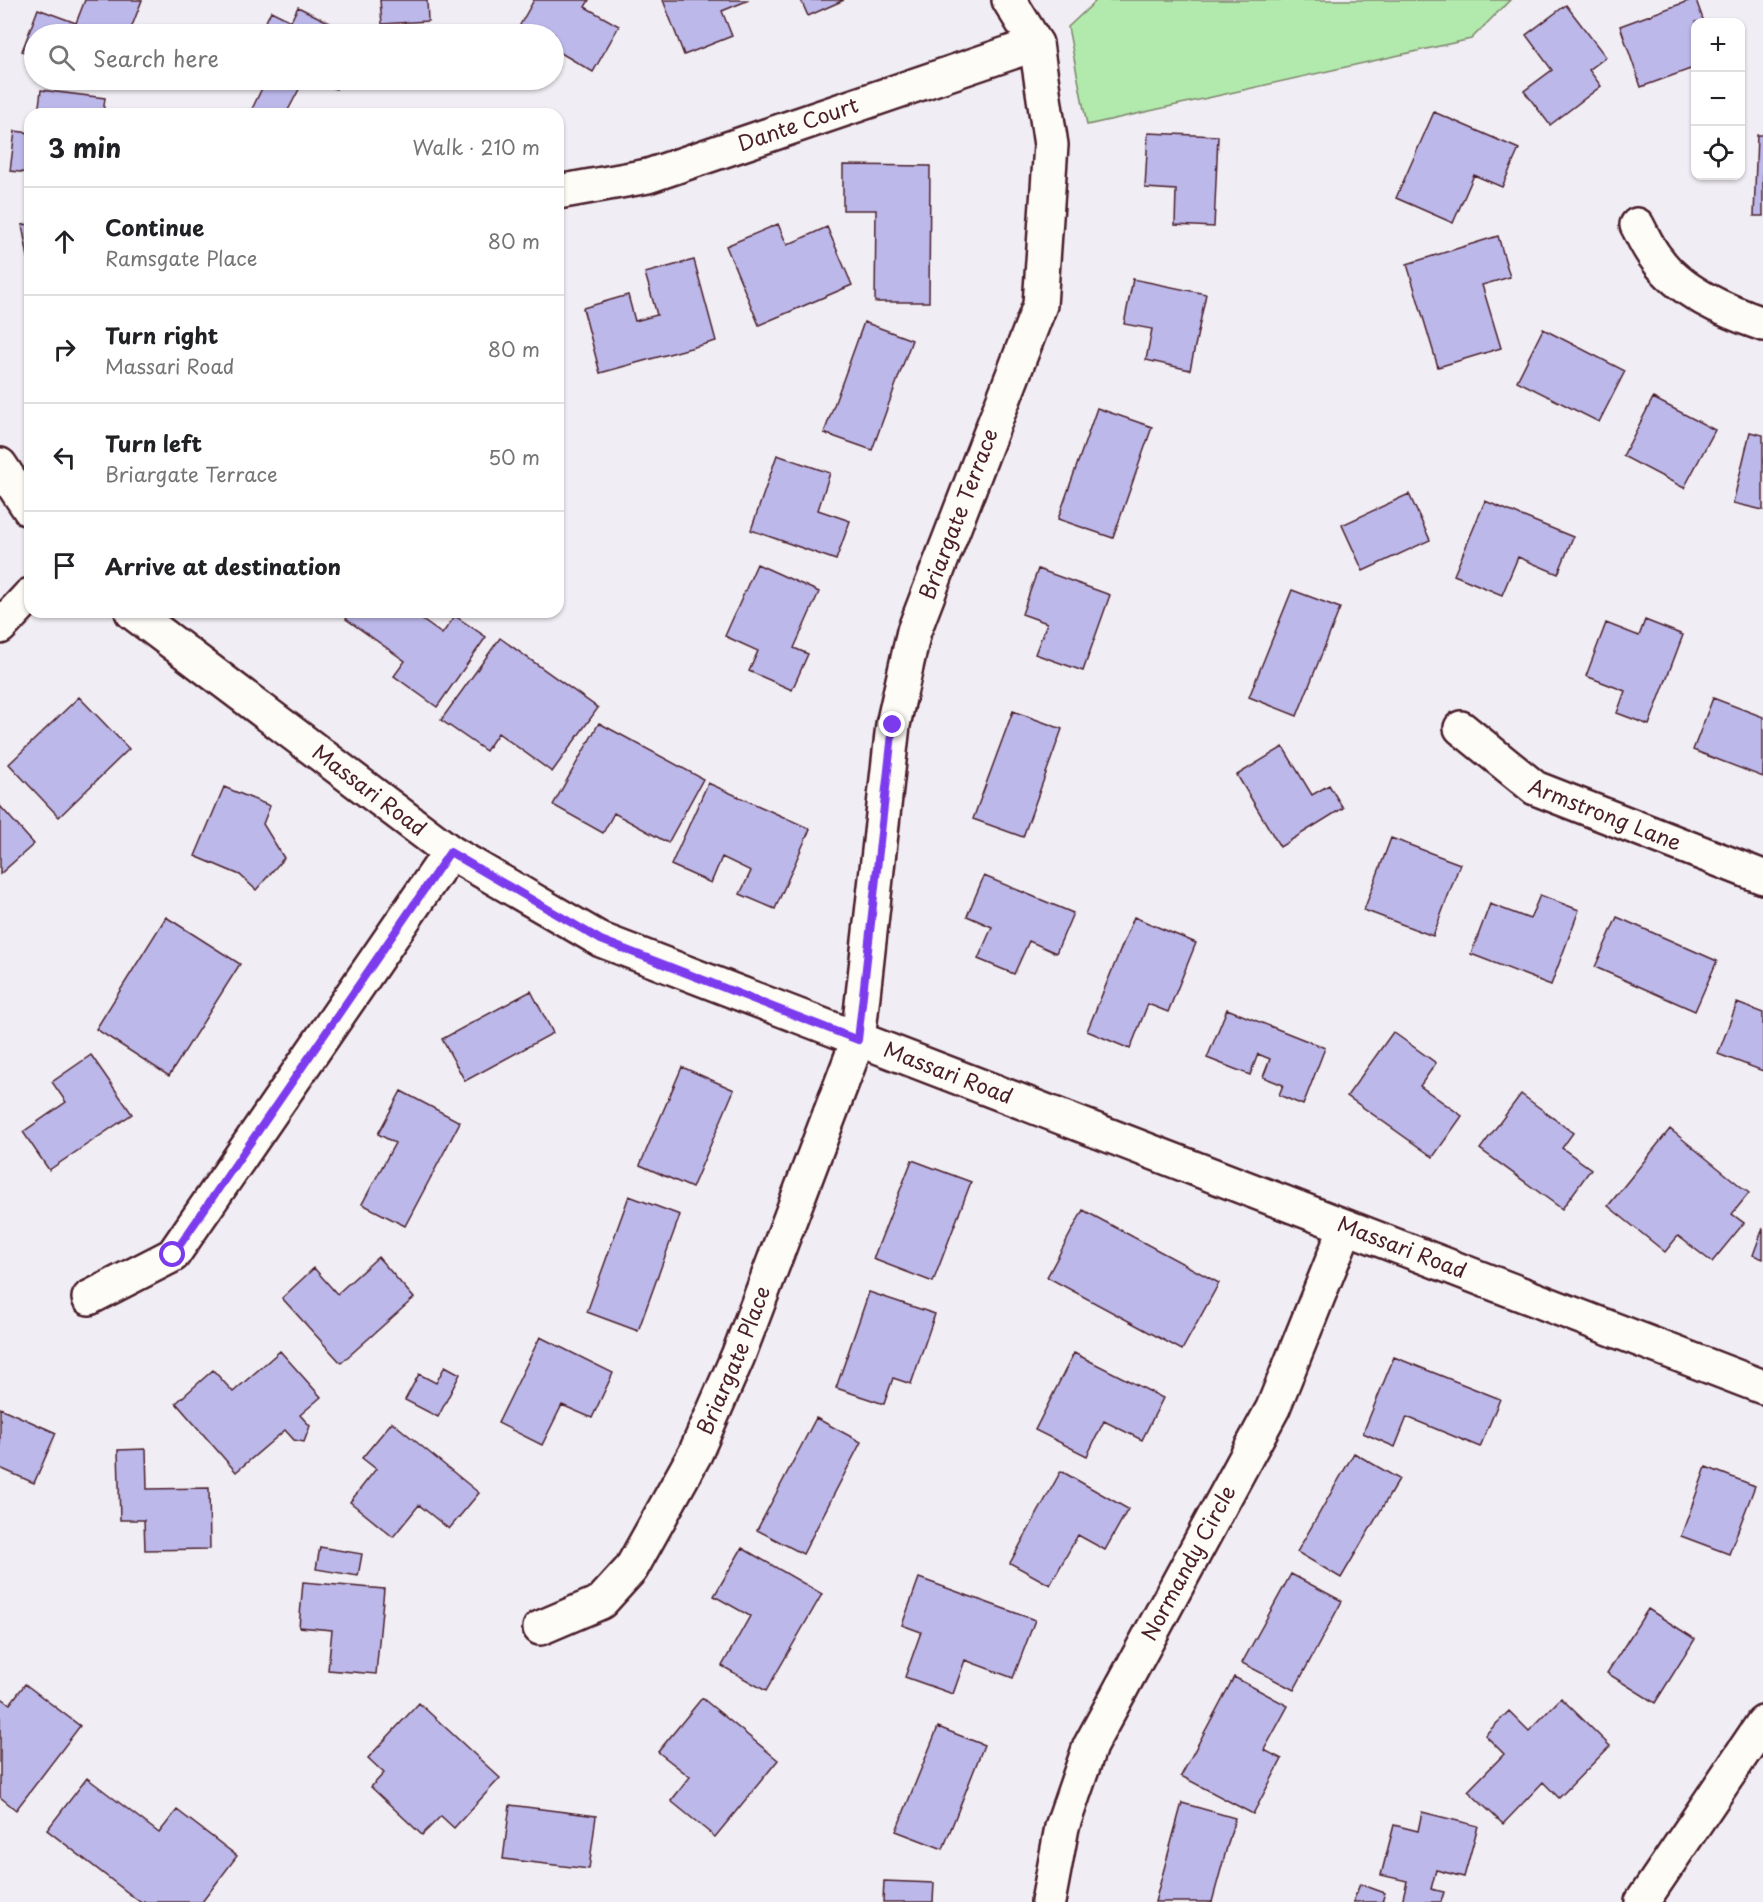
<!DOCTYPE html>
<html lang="en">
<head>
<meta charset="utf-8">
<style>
  :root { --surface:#fff; --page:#f6f6f6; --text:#202124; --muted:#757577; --line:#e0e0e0 }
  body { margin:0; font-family:"Playpen Sans",sans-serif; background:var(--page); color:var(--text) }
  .controls { position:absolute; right:18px; top:18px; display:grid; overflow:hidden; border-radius:12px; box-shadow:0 2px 4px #0004 }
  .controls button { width:54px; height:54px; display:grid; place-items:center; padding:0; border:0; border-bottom:2px solid var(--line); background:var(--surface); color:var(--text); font:30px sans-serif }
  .stop { position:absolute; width:18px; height:18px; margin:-14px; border:4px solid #7c3aed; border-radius:50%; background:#fff }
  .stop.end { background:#7c3aed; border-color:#fff; box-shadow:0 2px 6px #0008 }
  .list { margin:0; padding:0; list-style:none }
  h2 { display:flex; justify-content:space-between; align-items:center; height:78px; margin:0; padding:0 24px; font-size:26px }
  h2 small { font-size:20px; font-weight:400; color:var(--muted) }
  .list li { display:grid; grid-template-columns:39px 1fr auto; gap:18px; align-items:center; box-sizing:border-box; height:108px; padding:0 24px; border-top:2px solid var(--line) }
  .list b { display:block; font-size:22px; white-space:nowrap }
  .list p { margin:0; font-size:20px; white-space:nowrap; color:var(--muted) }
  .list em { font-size:20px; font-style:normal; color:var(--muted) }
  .icon { flex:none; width:33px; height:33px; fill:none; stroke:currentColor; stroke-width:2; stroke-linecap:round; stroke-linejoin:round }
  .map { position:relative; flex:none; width:1763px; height:1902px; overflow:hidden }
  .search { position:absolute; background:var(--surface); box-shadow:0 2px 4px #0004; left:24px; top:24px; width:540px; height:66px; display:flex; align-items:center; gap:15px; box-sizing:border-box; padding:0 21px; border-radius:33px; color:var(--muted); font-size:22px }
  .panel { position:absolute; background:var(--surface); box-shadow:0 2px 4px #0004; left:24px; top:108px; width:540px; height:510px; border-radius:18px }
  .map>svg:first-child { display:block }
</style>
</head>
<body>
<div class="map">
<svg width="1763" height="1902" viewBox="0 0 1763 1902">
  <rect width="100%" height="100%" fill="#f0eef4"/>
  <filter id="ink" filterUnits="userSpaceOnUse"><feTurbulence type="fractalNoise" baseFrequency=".0167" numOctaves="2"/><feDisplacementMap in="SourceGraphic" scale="12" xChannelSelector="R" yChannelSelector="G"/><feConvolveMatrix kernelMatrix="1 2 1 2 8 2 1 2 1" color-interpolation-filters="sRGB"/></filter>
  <g filter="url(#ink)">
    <path fill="#b2eaad" stroke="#7e846c" stroke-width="1.5" d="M 1097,0 L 1510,0 L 1471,39 L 1087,125 L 1068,27 Z"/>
    <path fill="#bcb8ea" stroke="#4a1f2b" stroke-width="1.5" d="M 85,0 L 142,0 L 129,34 L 34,34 L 34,56 L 22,51 L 38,9 L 76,23 Z
      M 380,0 L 427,0 L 428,21 L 382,24 Z
      M 534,0 L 589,0 L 585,7 L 619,26 L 593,72 L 554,49 L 554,34 L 515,34 Z
      M 663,0 L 749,0 L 722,11 L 732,36 L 684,55 Z
      M 801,0 L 844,0 L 808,16 Z
      M 1691,0 L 1696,0 L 1704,22 L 1696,22 L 1696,67 L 1641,87 L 1620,26 Z
      M 1566,5 L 1606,57 L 1589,70 L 1601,86 L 1550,125 L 1524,91 L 1552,70 L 1526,35 Z
      M 298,7 L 352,34 L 260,34 L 271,11 L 291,21 Z
      M 266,80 L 304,80 L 286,114 L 250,113 Z
      M 316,80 L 341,80 L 336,89 Z
      M 41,90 L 105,98 L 103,114 L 38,114 Z
      M 1434,112 L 1519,149 L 1502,187 L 1474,175 L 1453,223 L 1396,198 Z
      M 15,131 L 30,133 L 30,173 L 10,171 Z
      M 1148,133 L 1218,136 L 1214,227 L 1175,225 L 1176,190 L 1145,188 Z
      M 1757,135 L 1763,135 L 1763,216 L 1754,216 Z
      M 843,165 L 930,166 L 929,302 L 875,302 L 876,210 L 843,210 Z
      M 30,224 L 30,268 L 22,225 Z
      M 778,224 L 787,245 L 827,227 L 852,285 L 759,325 L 726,246 Z
      M 1498,236 L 1510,277 L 1482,285 L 1501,348 L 1438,367 L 1407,264 Z
      M 694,260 L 716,341 L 600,373 L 583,308 L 628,295 L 635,321 L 657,315 L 645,273 Z
      M 1133,279 L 1206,294 L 1190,370 L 1146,360 L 1152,329 L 1124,324 Z
      M 864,322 L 912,340 L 872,450 L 824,433 Z
      M 1543,329 L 1625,371 L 1599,422 L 1517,381 Z
      M 1653,398 L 1715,430 L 1684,488 L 1623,456 Z
      M 1097,408 L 1152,427 L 1113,538 L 1058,519 Z
      M 1750,432 L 1763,435 L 1763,510 L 1733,503 Z
      M 777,455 L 830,473 L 818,510 L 850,521 L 836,560 L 751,530 Z
      M 1409,494 L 1430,540 L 1363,571 L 1342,525 Z
      M 1485,501 L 1573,537 L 1558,574 L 1518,557 L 1502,595 L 1454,575 Z
      M 757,564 L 819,592 L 794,648 L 808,654 L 792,690 L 749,671 L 758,651 L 725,636 Z
      M 1038,569 L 1110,595 L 1083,671 L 1035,654 L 1047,623 L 1022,614 Z
      M 1292,590 L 1340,608 L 1297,716 L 1249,697 Z
      M 351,612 L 411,612 L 442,634 L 455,616 L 486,637 L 437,707 L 394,676 L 405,661 L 346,619 Z
      M 1645,620 L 1683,635 L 1649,725 L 1617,713 L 1625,691 L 1586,676 L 1606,623 L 1639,636 Z
      M 500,638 L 598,708 L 552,772 L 498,733 L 486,751 L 441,720 Z
      M 79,697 L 129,749 L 59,817 L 9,764 Z
      M 1713,698 L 1763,717 L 1763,777 L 1693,750 Z
      M 1013,711 L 1062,729 L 1023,837 L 973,819 Z
      M 599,723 L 703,779 L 668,843 L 614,813 L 603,833 L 553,805 Z
      M 1283,747 L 1312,795 L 1329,785 L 1343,808 L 1280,847 L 1237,775 Z
      M 708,783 L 810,829 L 775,909 L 740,894 L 751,871 L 722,857 L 711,883 L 671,865 Z
      M 224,787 L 270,806 L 263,824 L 284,858 L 256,890 L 240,875 L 195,856 Z
      M 0,806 L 34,844 L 0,874 Z
      M 1391,838 L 1460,864 L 1433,936 L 1364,910 Z
      M 984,876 L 1073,913 L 1056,953 L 1029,941 L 1014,974 L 978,959 L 992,927 L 967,916 Z
      M 1540,895 L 1579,910 L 1551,985 L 1471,954 L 1490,904 L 1530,919 Z
      M 166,917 L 240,964 L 169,1076 L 96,1029 Z
      M 1134,917 L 1196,943 L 1168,1012 L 1148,1004 L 1130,1049 L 1087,1031 Z
      M 1617,917 L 1717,961 L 1695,1011 L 1595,967 Z
      M 531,991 L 553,1033 L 465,1081 L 442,1039 Z
      M 1737,1003 L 1763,1013 L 1763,1071 L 1718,1054 Z
      M 1227,1009 L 1325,1048 L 1303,1105 L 1279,1095 L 1283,1085 L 1263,1077 L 1270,1059 L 1258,1054 L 1250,1075 L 1207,1058 Z
      M 1393,1032 L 1436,1063 L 1420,1086 L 1462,1116 L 1433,1157 L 1347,1096 Z
      M 91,1055 L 132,1114 L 49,1170 L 23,1132 L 66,1102 L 52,1082 Z
      M 682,1067 L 734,1090 L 692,1188 L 640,1165 Z
      M 401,1091 L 460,1122 L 405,1226 L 362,1204 L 395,1143 L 378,1134 Z
      M 1521,1094 L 1573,1133 L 1562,1148 L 1591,1169 L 1562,1209 L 1480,1149 Z
      M 1670,1129 L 1749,1193 L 1732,1214 L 1744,1223 L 1712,1262 L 1678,1236 L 1665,1252 L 1608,1206 Z
      M 912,1160 L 971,1182 L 933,1282 L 873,1259 Z
      M 629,1196 L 680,1215 L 638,1331 L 587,1312 Z
      M 1083,1210 L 1219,1283 L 1182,1350 L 1047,1277 Z
      M 1763,1228 L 1763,1259 L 1753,1255 Z
      M 378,1257 L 414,1298 L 341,1363 L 282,1298 L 314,1268 L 337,1294 Z
      M 869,1292 L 935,1314 L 911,1384 L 893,1378 L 884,1404 L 836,1388 Z
      M 540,1337 L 613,1373 L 592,1418 L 562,1405 L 542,1445 L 498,1423 Z
      M 280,1351 L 321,1397 L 300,1415 L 310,1426 L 304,1442 L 294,1440 L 285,1430 L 236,1472 L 176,1403 L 213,1370 L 233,1392 Z
      M 1074,1353 L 1163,1398 L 1142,1440 L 1104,1421 L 1087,1456 L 1035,1430 Z
      M 1394,1357 L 1500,1399 L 1480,1447 L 1407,1417 L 1395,1447 L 1363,1433 Z
      M 445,1366 L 460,1374 L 438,1417 L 405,1400 L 419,1374 L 436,1383 Z
      M 0,1408 L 56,1433 L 34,1483 L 0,1468 Z
      M 816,1418 L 861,1442 L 803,1554 L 757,1530 Z
      M 392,1422 L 479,1493 L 449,1529 L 419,1505 L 393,1537 L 350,1502 L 376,1469 L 362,1458 Z
      M 146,1449 L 147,1489 L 209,1488 L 210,1549 L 145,1550 L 144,1520 L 120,1520 L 118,1450 Z
      M 1354,1453 L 1399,1479 L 1341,1578 L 1297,1552 Z
      M 1706,1467 L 1755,1486 L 1729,1554 L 1681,1536 Z
      M 1061,1471 L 1128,1509 L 1105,1550 L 1078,1535 L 1050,1585 L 1010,1563 Z
      M 320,1547 L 362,1554 L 358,1576 L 316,1569 Z
      M 742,1548 L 822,1594 L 766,1691 L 722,1666 L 750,1616 L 714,1596 Z
      M 1291,1574 L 1342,1601 L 1294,1690 L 1242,1663 Z
      M 919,1578 L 1035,1620 L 1013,1678 L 965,1660 L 953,1694 L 905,1677 L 921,1632 L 902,1625 Z
      M 303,1582 L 384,1589 L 376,1674 L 328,1670 L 332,1630 L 299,1627 Z
      M 1648,1609 L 1695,1639 L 1655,1703 L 1607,1673 Z
      M 1234,1677 L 1288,1706 L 1264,1750 L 1282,1759 L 1253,1814 L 1181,1776 Z
      M 25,1684 L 80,1726 L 16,1810 L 0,1797 L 0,1697 L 10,1704 Z
      M 702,1698 L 778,1760 L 715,1837 L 671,1801 L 690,1777 L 658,1752 Z
      M 1561,1698 L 1610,1746 L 1559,1798 L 1543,1782 L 1503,1824 L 1468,1791 L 1504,1754 L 1485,1735 L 1509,1711 L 1529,1731 Z
      M 419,1703 L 500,1778 L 454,1828 L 441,1816 L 422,1835 L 371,1787 L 384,1773 L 368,1758 Z
      M 938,1727 L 984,1745 L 943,1849 L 896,1831 Z
      M 87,1778 L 159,1833 L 177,1810 L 237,1856 L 202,1902 L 140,1902 L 47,1830 Z
      M 1182,1803 L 1235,1818 L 1212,1902 L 1155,1902 Z
      M 510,1805 L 596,1816 L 589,1869 L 503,1859 Z
      M 1422,1812 L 1478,1826 L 1464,1877 L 1436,1870 L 1431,1889 L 1444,1892 L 1441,1902 L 1402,1902 L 1407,1881 L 1381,1875 L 1394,1825 L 1418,1831 Z
      M 884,1881 L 934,1883 L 933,1902 L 883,1902 Z
      M 1360,1884 L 1385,1893 L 1382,1902 L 1353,1902 Z"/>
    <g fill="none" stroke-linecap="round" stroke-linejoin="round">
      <defs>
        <g id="minor">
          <path id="s1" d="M 558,192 L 648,176 L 1036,44"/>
          <path d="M 1637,225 C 1643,236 1648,248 1656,258 C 1680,292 1725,311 1763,324"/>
          <path d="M 0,465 L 30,510"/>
          <path id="s2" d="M 132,612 L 450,852 L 601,940 L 1763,1387"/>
          <path d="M 0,627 L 30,595"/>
          <path id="s3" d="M 1461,728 L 1535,788 L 1763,877"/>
          <path d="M 89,1298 L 173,1255 L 450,852"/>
          <path id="s4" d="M 540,1628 L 601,1602 L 631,1569 L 695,1454 L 738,1356 L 858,1040 L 893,725 L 914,631 L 1040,305 L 1051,145 L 1036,44 L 1009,0"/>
          <path id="s5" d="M 1048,1902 L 1062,1827 L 1090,1746 L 1273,1408 L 1346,1227"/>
          <path d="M 1642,1902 L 1763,1723"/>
        </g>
      </defs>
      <use href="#minor" stroke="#4a1f2b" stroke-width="38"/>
      <use href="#minor" stroke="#fdfcf7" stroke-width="33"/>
    </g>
  </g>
  <g fill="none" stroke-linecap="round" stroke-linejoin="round" filter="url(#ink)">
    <path stroke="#7c3aed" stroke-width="8" d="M 173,1255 L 450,852 L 601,940 L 858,1040 L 893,725"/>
  </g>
  <g text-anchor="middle" stroke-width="4.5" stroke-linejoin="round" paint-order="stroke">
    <g font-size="21" fill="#4a1f2b" stroke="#fdfcf7">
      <text dy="7" stroke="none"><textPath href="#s1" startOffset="250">Dante Court</textPath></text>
      <text dy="7" stroke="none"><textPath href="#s4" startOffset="1226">Briargate Terrace</textPath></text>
      <text dy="7" stroke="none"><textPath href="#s2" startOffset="297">Massari Road</textPath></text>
      <text dy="7" stroke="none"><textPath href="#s3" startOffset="170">Armstrong Lane</textPath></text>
      <text dy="7" stroke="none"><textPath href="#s2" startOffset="945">Massari Road</textPath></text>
      <text dy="7" stroke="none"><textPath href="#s2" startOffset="1431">Massari Road</textPath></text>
      <text dy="7" stroke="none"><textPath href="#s4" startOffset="344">Briargate Place</textPath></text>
      <text dy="7" stroke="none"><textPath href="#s5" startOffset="370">Normandy Circle</textPath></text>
    </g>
  </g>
</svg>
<div class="controls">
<button>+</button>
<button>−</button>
<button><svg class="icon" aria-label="locate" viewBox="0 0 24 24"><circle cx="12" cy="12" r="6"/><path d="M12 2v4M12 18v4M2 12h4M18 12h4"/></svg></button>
</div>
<div class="stop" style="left:173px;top:1255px"></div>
<div class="stop end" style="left:893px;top:725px"></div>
<div class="search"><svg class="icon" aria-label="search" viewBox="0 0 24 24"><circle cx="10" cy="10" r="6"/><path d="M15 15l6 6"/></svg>Search here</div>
<section class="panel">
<h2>3 min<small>Walk · 210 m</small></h2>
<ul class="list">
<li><svg class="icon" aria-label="ahead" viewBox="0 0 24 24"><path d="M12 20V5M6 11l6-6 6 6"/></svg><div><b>Continue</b><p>Ramsgate Place</p></div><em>80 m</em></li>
<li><svg class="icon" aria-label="right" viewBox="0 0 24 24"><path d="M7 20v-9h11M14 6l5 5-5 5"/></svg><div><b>Turn right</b><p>Massari Road</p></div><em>80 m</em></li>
<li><svg class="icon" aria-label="left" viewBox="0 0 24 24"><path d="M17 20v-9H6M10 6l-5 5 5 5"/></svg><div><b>Turn left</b><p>Briargate Terrace</p></div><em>50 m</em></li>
<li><svg class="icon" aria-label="arrive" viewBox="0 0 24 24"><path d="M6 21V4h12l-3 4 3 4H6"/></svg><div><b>Arrive at destination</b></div></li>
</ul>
</section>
</div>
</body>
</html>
